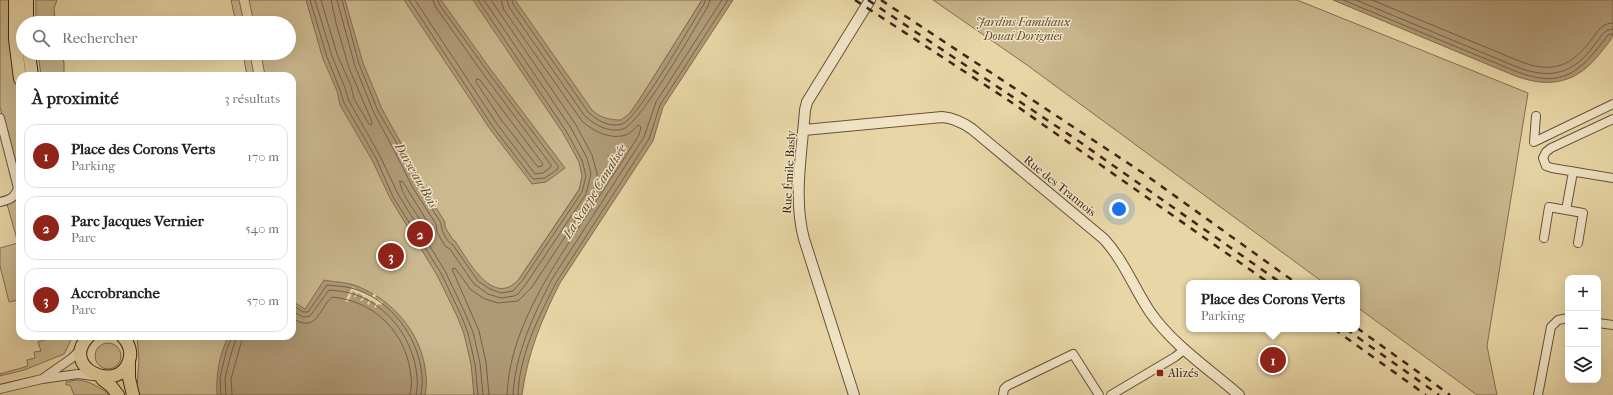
<!DOCTYPE html>
<html lang="fr">
<head>
<meta charset="utf-8">
<style>
  :root { --surface:#fff; --page:#f2f2f2; --text:#202124; --muted:#757577; --line:#e0e0e0; --accent:#8f2418 }
  body { margin:0; font-family:"IM FELL French Canon",serif; background:var(--page); color:var(--text) }
  .controls { position:absolute; right:12px; bottom:12px; display:grid; overflow:hidden; border-radius:8px; box-shadow:0 4px 16px #0002 }
  .controls button { width:36px; height:36px; display:grid; place-items:center; padding:0; border:0; border-bottom:1px solid var(--line); background:var(--surface); color:var(--text); font:20px sans-serif }
  .you { position:absolute; left:1119px; top:209px; width:14px; height:14px; margin:-10px; border:3px solid #fff; border-radius:50%; background:#1a73e8; box-shadow:0 0 0 6px #1a73e833 }
  .badge { display:grid; place-items:center; width:26px; height:26px; border-radius:50%; background:var(--accent); color:#fff; font-size:13px; font-weight:700 }
  .pin { position:absolute; translate:-50% -50%; border:2px solid #fff; box-shadow:0 1px 4px #0006 }
  .popup { position:absolute; left:1186px; top:280px; width:174px; height:52px; box-sizing:border-box; display:grid; place-content:center; border-radius:8px; background:var(--surface); filter:drop-shadow(0 1px 3px #0005); font-size:13px; white-space:nowrap; color:var(--muted) }
  .popup b { font-size:15px; color:var(--text) }
  .popup::after { content:''; position:absolute; left:50%; top:100%; margin-left:-8px; border:8px solid transparent; border-top-color:var(--surface) }
  .list { margin:0; padding:0; list-style:none }
  h2 { display:flex; justify-content:space-between; align-items:center; height:52px; margin:0; padding:0 16px; font-size:17px }
  h2 small { font-size:13px; font-weight:400; color:var(--muted) }
  .list li { display:grid; grid-template-columns:26px 1fr auto; gap:12px; align-items:center; box-sizing:border-box; height:64px; margin:0 8px 8px; padding:0 8px; border:1px solid var(--line); border-radius:12px }
  .list b { display:block; font-size:15px; white-space:nowrap }
  .list p { margin:0; font-size:13px; white-space:nowrap; color:var(--muted) }
  .list em { font-size:13px; font-style:normal; color:var(--muted) }
  .icon { flex:none; width:22px; height:22px; fill:none; stroke:currentColor; stroke-width:2; stroke-linecap:round; stroke-linejoin:round }
  .map { position:relative; flex:none; width:1613px; height:395px; overflow:hidden }
  .search { position:absolute; background:var(--surface); box-shadow:0 4px 16px #0002; left:16px; top:16px; width:280px; height:44px; display:flex; align-items:center; gap:10px; box-sizing:border-box; padding:0 14px; border-radius:22px; color:var(--muted); font-size:15px }
  .panel { position:absolute; background:var(--surface); box-shadow:0 4px 16px #0002; left:16px; top:72px; width:280px; height:268px; border-radius:12px }
  .map>svg:first-child { display:block }
</style>
</head>
<body>
<div class="map">
<svg width="1613" height="395" viewBox="0 0 1613 395">
  <rect width="100%" height="100%" fill="#e8d6a6"/>
  <filter id="stains"><feTurbulence type="fractalNoise" baseFrequency=".005" numOctaves="4"/><feColorMatrix values="0 0 0 0 .2 0 0 0 0 .09 0 0 0 0 .02 0 0 0 .5 -.17"/></filter>
  <radialGradient id="worn" r=".72"><stop offset=".6" stop-color="#630" stop-opacity="0"/><stop offset="1" stop-color="#630" stop-opacity=".3"/></radialGradient>
  <path fill="#cbb88e" stroke="#856e54" d="M 0,0 L 9,0 L 10,40 L 20,107 L 20,184 L 0,107 Z
    M 36,0 L 57,0 L 54,8 L 55,23 L 36,23 Z
    M 231,0 L 239,0 L 244,23 L 236,23 Z
    M 249,0 L 702,0 L 641,97 L 519,279 L 512,287 L 474,385 L 474,395 L 139,395 L 137,387 L 139,360 L 137,336 L 292,336 L 292,76 L 265,76 L 261,53 L 289,53 L 289,23 L 254,23 Z
    M 933,0 L 1297,0 L 1528,93 L 1487,346 L 1497,395 L 1477,395 L 1357,307 L 1357,283 L 1324,283 L 1027,65 Z
    M 38,53 L 62,53 L 64,63 L 64,76 L 41,76 Z
    M 243,53 L 250,53 L 254,76 L 247,76 Z
    M 20,189 L 20,307 L 18,300 L 9,302 L 0,266 L 0,248 L 18,243 L 7,204 Z
    M 56,336 L 73,336 L 64,354 L 24,370 L 0,376 L 0,374 L 28,366 L 27,360 L 35,358 L 34,352 L 41,351 L 38,342 Z
    M95 356a13 13 0 1 1 26 0a13 13 0 1 1-26 0Z
    M 76,380 C 88,380 101,388 110,395 L 74,395 L 70,385 L 66,385 L 66,382 Z"/>
  <path fill="#af9a76" stroke="#826b51" d="M 306,0 L 345,0 L 363,63 L 382,109 L 402,145 L 421,184 L 445,222 L 445,227 L 453,240 L 455,241 C 468,260 493,309 519,279 L 579,190 L 582,176 L 579,162 L 563,133 L 473,0 L 515,0 L 592,110 C 601,118 609,120 621,120 L 630,113 L 641,97 L 702,0 L 733,0 L 663,107 L 653,141 L 560,283 C 542,318 527,355 522,395 L 474,395 L 471,364 L 464,334 L 457,316 L 437,275 L 390,198 L 372,160 L 340,105 L 337,91 L 323,59 Z
    M 404,0 L 441,0 L 491,70 L 565,168 L 546,182 L 532,184 L 490,129 Z
    M 1333,0 L 1613,0 C 1613,11 1613,23 1613,34 C 1612,40 1605,47 1601,52 C 1577,84 1549,89 1513,75 Z
    M 324,280 C 333,282 345,282 354,285 C 393,299 423,334 426,376 C 427,382 426,389 425,395 L 217,395 C 216,375 219,354 229,336 L 292,336 L 292,301 L 305,309 Z"/>
  <path fill="#e8d6a6" d="M 352,287 L 372,297 L 374,293 L 376,295 L 375,298 L 383,302 L 381,305 L 378,304 L 376,308 L 374,307 L 376,303 L 371,300 L 369,305 L 367,304 L 369,299 L 365,297 L 362,301 L 360,301 L 363,296 L 358,293 L 355,298 L 354,297 L 356,293 L 353,291 L 348,302 L 345,301 Z"/>
  <g fill="none" stroke-linecap="round" stroke-linejoin="round">
    <path stroke="#776048" stroke-width="1" d="M 310,0 L 327,57 L 340,90 L 344,103 L 376,158 L 393,197 L 441,273 L 461,315 L 468,333 L 475,364 L 478,395
      M 315,0 L 332,56 L 345,88 L 349,101 L 380,156 L 398,194 L 445,271 L 465,313 L 473,332 L 480,363 L 483,395
      M 321,0 L 337,54 L 351,86 L 354,99 L 369,124 L 371,125 L 372,122 L 349,68 L 336,23 L 331,0
      M 337,0 L 355,66 L 374,113 L 394,150 L 413,188 L 436,224 L 437,232 L 445,246 L 450,249 L 474,284 L 488,294 L 501,298 L 514,296 L 518,294 L 526,284 L 586,194 L 591,174 L 587,158 L 571,128 L 484,0
      M 342,0 L 359,64 L 378,111 L 399,147 L 417,185 L 441,223 C 441,230 446,241 453,245 L 478,281 L 490,289 L 501,293 L 513,291 L 522,281 L 582,192 L 586,176 L 582,160 L 566,131 L 478,0
      M 409,0 L 493,127 L 533,179 L 545,178 L 558,169 L 558,166 L 488,72 L 439,4 L 438,0
      M 415,0 L 497,124 L 535,174 L 543,173 L 551,167 L 551,165 L 484,75 L 435,6 L 433,0
      M 501,0 L 504,10 L 582,121 C 593,131 610,140 626,135 C 631,133 635,128 638,125 L 641,127 L 639,135 C 620,166 599,196 579,227 C 547,276 509,334 507,395
      M 507,0 L 509,7 L 584,115 C 594,125 609,133 623,129 C 640,124 696,26 708,6 L 710,0
      M 512,0 L 513,4 L 588,112 C 597,120 609,128 622,124 C 637,120 692,23 704,4 L 705,0
      M 1343,0 L 1515,71 C 1563,90 1580,72 1608,35 L 1613,34
      M 1356,0 L 1517,67 C 1550,80 1574,74 1595,44 C 1600,38 1604,29 1613,29
      M 1372,0 L 1519,61 C 1552,74 1571,67 1592,39 C 1598,31 1602,23 1613,23
      M 477,79 L 480,80 L 543,164 L 542,166 L 538,167 L 502,121 L 476,82 Z
      M 400,181 L 403,182 L 430,226 L 429,229 L 426,229 C 420,218 399,192 400,181 Z
      M 292,305 L 303,312 L 308,312 L 327,285 C 335,286 343,286 351,288 C 390,298 419,337 422,376 C 423,383 421,389 421,395
      M 292,311 L 303,317 L 310,316 L 329,290 C 336,291 343,291 350,293 C 387,303 414,339 417,377 C 418,383 417,389 416,395
      M 292,318 C 317,334 318,310 332,297 C 375,301 407,333 411,377 C 412,383 411,389 410,395
      M 221,395 L 220,378 L 226,352 L 232,336
      M 226,395 L 225,378 L 231,354 L 237,336
      M 232,395 L 231,379 L 243,336
      M 489,395 L 486,362 L 479,331 L 452,269 L 455,268 L 471,290 L 485,299 L 498,303 L 518,301 L 532,287 L 591,197 L 597,179 L 597,173 L 592,155 L 576,125 L 491,0
      M 513,395 C 515,354 534,314 552,279 L 644,137 L 656,102 L 722,0
      M 518,395 C 519,355 539,316 557,281 L 649,139 L 660,105 L 728,0"/>
    <defs>
      <path id="minor" d="M 1536,116 L 1534,142 L 1613,104
        M 0,118 L 18,188 C 15,198 9,200 0,202
        M 1613,119 L 1551,148 L 1546,152 L 1543,158 L 1546,166 L 1552,168 L 1613,178
        M 1566,210 L 1573,172
        M 1544,238 L 1549,207 L 1583,213 L 1578,243
        M 1598,323 L 1613,325
        M 42,379 L 72,358 L 82,348
        M 0,389 L 42,379 L 78,374 L 93,376
        M 1003,395 L 1004,389 L 1007,386 L 1073,354 L 1099,395
        M 1111,395 L 1175,357 L 1185,349
        M 1538,395 L 1551,327 L 1558,320 L 1568,318"/>
      <path id="tertiary" d="M 804,130 L 942,117 C 954,118 962,122 972,129 L 1104,239 C 1124,261 1134,288 1150,312 C 1173,345 1209,369 1239,395
        M 854,395 L 804,239 C 793,199 802,151 805,110 L 807,102 L 870,0"/>
      <path id="primary" d="M 15,0 L 15,39 L 20,79
        M 27,23 L 27,0
        M 29,53 L 32,76
        M 89,336 C 58,367 118,395 129,361 C 132,352 129,343 122,336
        M 129,363 L 129,378 L 133,395
        M 102,379 L 111,386 L 118,395"/>
    </defs>
    <use href="#minor" stroke="#69513d" stroke-width="10"/>
    <use href="#tertiary" stroke="#69513d" stroke-width="12"/>
    <use href="#primary" stroke="#3f251a" stroke-width="14"/>
    <use href="#minor" stroke="#f0e4c5" stroke-width="8"/>
    <use href="#tertiary" stroke="#f0e4c5" stroke-width="10"/>
    <use href="#primary" stroke="#e8d6a6" stroke-width="12"/>
    <path stroke="#3f251a" stroke-width="2.5" stroke-dasharray="7 7" stroke-linecap="butt" d="M 855,0 L 1008,100 L 1269,283
      M 868,0 L 1074,138 L 1281,283
      M 881,0 L 1143,173 L 1296,283
      M 1357,328 L 1450,395
      M 1334,329 L 1426,395
      M 1346,329 L 1439,395"/>
  </g>
  <rect fill="#8f2418" stroke="#f0e4c5" stroke-width="1.5" x="1156" y="369" width="8" height="8" rx="2"/>
  <g text-anchor="middle" stroke-width="3" stroke-linejoin="round" paint-order="stroke">
    <g font-size="12" font-style="italic" fill="#624a37" stroke="#f0e4c5">
      <text x="1023" y="26">Jardins Familiaux<tspan x="1023" dy="14">Douai Dorignies</tspan></text>
    </g>
    <g font-size="12" fill="#3f251a" stroke="#f0e4c5">
      <text transform="translate(789 172) rotate(-87)" y="4">Rue Émile Basly</text>
      <text transform="translate(1060 186) rotate(39)" y="4">Rue des Trannois</text>
    </g>
    <g font-size="12" fill="#3f251a" stroke="#f0e4c5" text-anchor="start">
      <text x="1168" y="377">Alizés</text>
    </g>
    <g font-size="13" font-style="italic" fill="#614836" stroke="#f0e4c5">
      <text transform="translate(417 175) rotate(60)" y="5">Darse au Bois</text>
      <text transform="translate(594 191) rotate(-58)" y="5">La Scarpe Canalisée</text>
    </g>
  </g>
  <rect width="100%" height="100%" filter="url(#stains)"/>
  <rect width="100%" height="100%" fill="url(#worn)"/>
</svg>
<div class="controls">
<button>+</button>
<button>−</button>
<button><svg class="icon" aria-label="layers" viewBox="0 0 24 24"><path d="M12 4l9 5-9 5-9-5zM3 14l9 5 9-5"/></svg></button>
</div>
<div class="you"></div>
<div class="pin badge" style="left:1273px;top:360px">1</div>
<div class="popup"><b>Place des Corons Verts</b>Parking</div>
<div class="pin badge" style="left:420px;top:234px">2</div>
<div class="pin badge" style="left:391px;top:256px">3</div>
<div class="search"><svg class="icon" aria-label="search" viewBox="0 0 24 24"><circle cx="10" cy="10" r="6"/><path d="M15 15l6 6"/></svg>Rechercher</div>
<section class="panel">
<h2>À proximité<small>3 résultats</small></h2>
<ul class="list">
<li><span class="badge">1</span><div><b>Place des Corons Verts</b><p>Parking</p></div><em>170 m</em></li>
<li><span class="badge">2</span><div><b>Parc Jacques Vernier</b><p>Parc</p></div><em>540 m</em></li>
<li><span class="badge">3</span><div><b>Accrobranche</b><p>Parc</p></div><em>570 m</em></li>
</ul>
</section>
</div>
</body>
</html>
